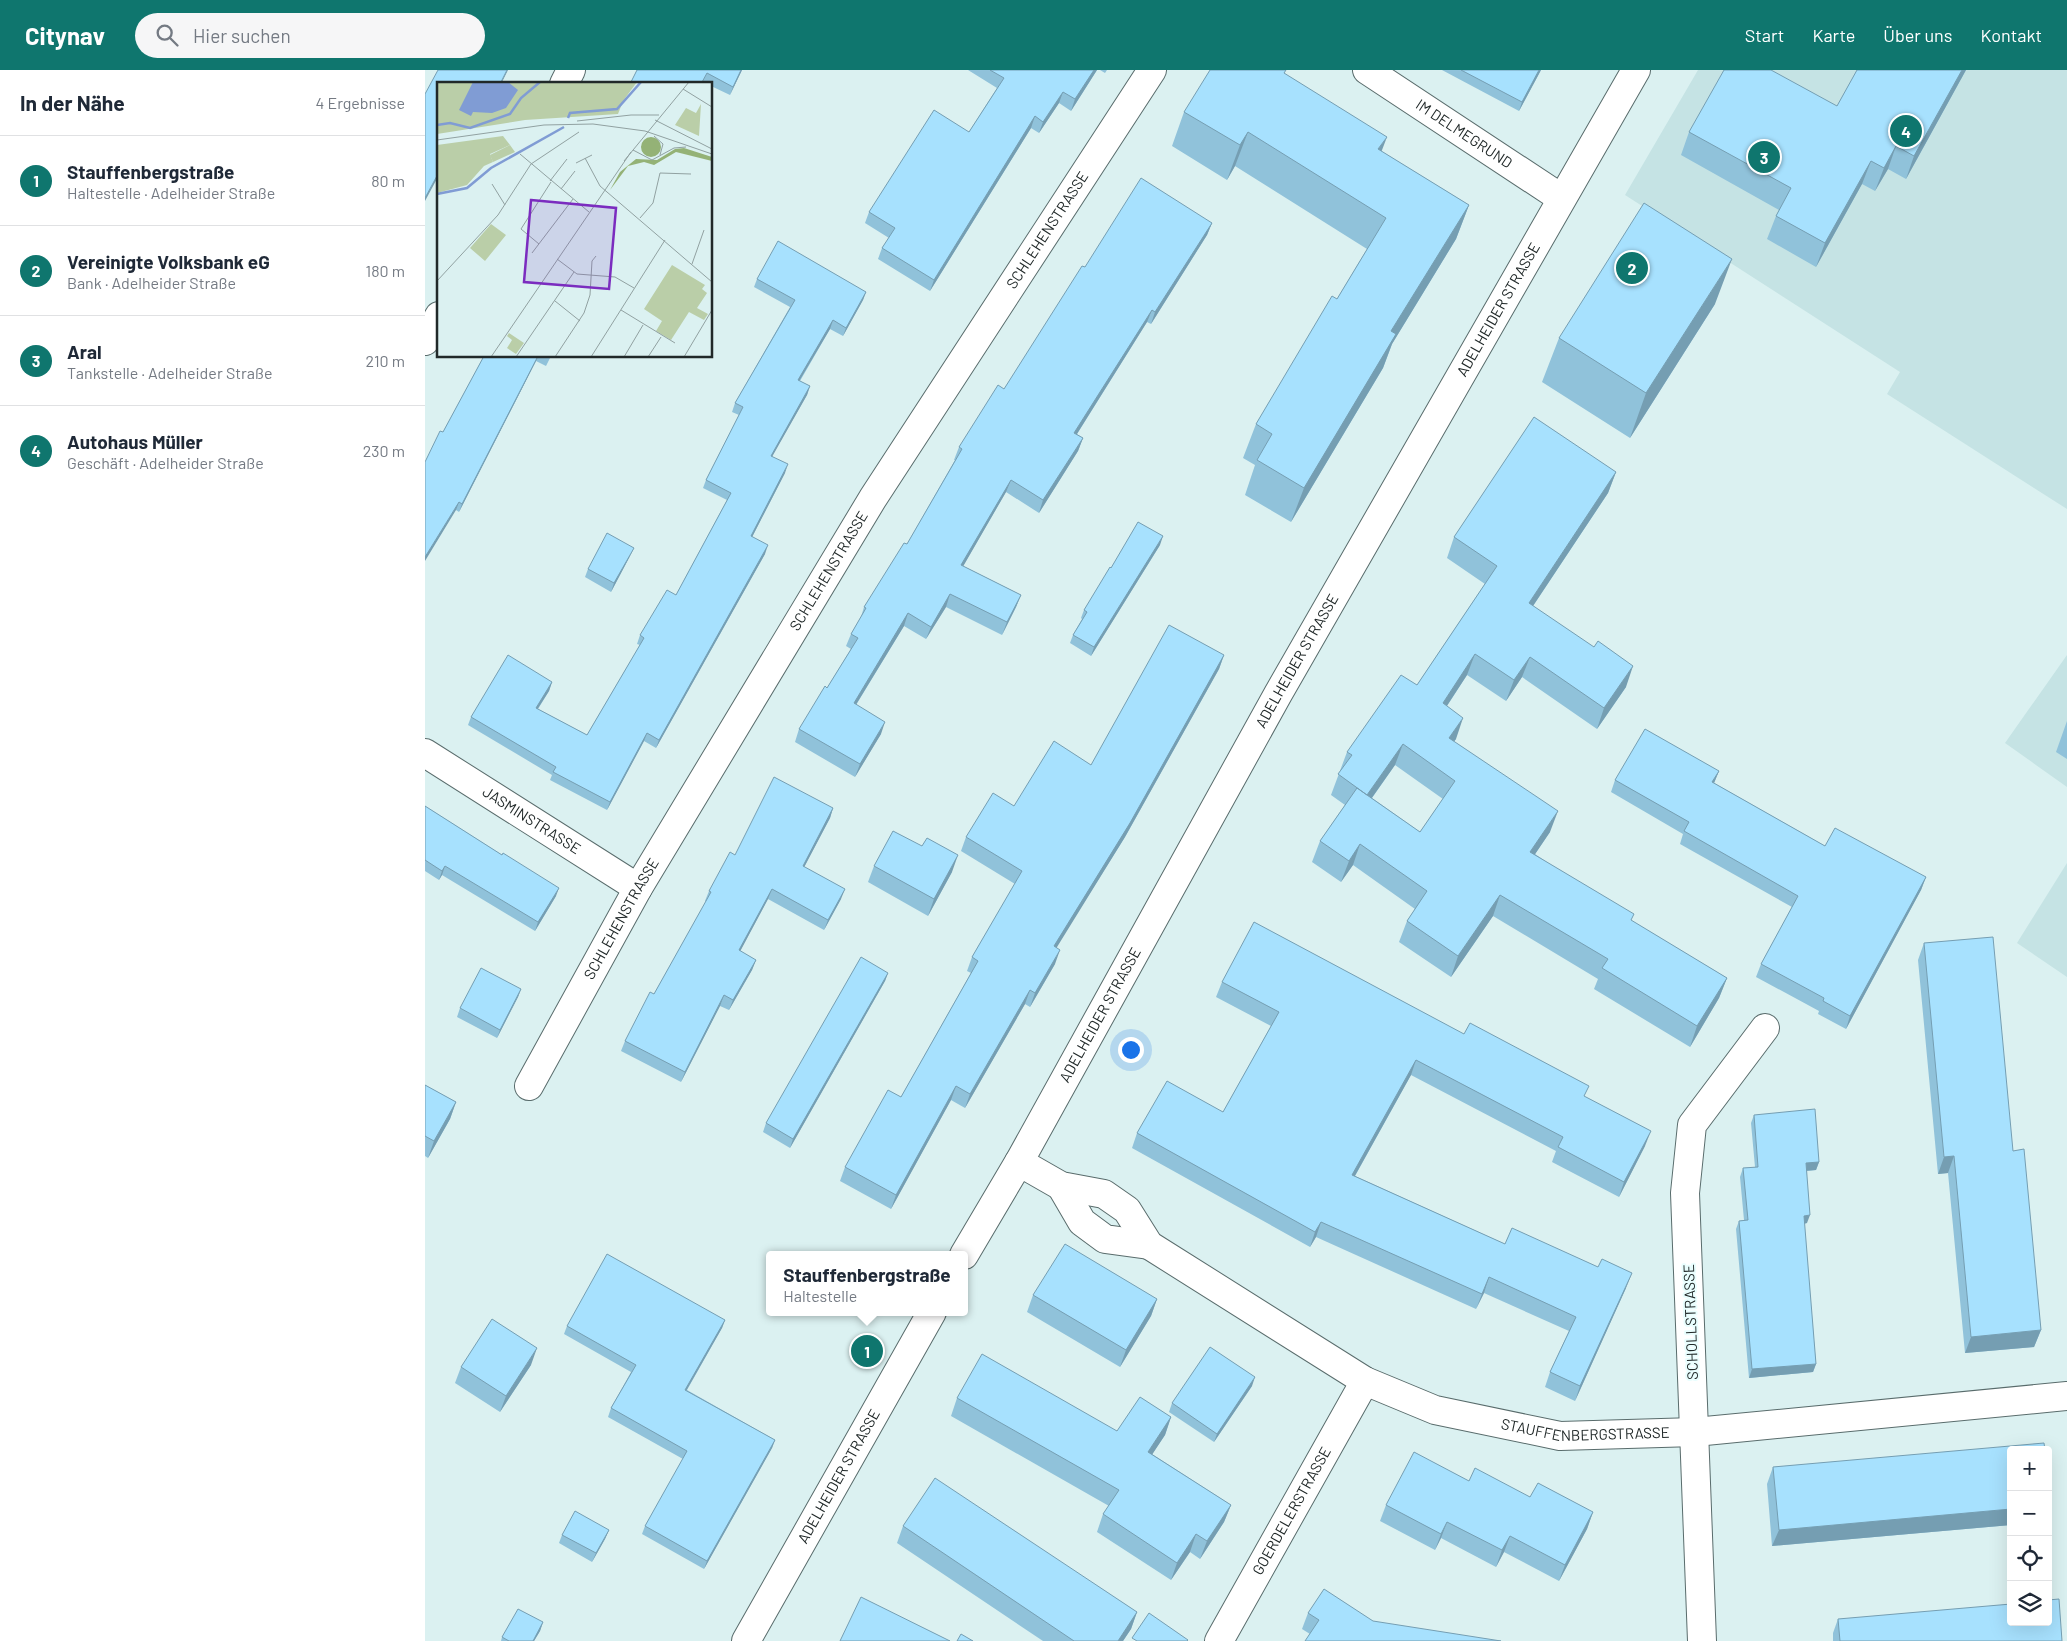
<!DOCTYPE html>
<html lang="de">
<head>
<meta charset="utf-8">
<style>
  :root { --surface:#fff; --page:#f6f6f7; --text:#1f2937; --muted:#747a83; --line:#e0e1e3; --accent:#0f766e }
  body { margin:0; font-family:Barlow,sans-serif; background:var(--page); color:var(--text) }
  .controls { position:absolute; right:15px; bottom:15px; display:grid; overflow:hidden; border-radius:5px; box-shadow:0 5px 20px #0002 }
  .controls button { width:45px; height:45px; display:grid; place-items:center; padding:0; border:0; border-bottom:1px solid var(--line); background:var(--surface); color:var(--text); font:25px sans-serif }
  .you { position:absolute; left:705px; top:979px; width:18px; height:18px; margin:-12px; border:4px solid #fff; border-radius:50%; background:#1a73e8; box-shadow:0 0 0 8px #1a73e833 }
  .badge { display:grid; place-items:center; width:32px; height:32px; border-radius:50%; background:var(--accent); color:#fff; font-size:16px; font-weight:700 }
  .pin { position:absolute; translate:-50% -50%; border:2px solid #fff; box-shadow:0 1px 5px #0006 }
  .popup { position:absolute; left:341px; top:1181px; width:202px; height:65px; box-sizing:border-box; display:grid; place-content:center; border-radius:5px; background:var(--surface); filter:drop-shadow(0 1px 4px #0005); font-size:16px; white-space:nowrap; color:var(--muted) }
  .popup b { font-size:19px; color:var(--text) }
  .popup::after { content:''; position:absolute; left:50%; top:100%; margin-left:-10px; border:10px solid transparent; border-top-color:var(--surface) }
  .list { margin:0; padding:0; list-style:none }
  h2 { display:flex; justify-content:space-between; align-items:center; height:65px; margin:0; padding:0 20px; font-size:21px }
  h2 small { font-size:16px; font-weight:400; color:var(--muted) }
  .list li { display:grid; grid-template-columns:32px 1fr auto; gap:15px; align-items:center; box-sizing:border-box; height:90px; padding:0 20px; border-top:1px solid var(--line) }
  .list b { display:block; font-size:19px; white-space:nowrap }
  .list p { margin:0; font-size:16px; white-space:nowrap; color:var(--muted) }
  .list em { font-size:16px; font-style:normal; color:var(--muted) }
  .icon { flex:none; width:28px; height:28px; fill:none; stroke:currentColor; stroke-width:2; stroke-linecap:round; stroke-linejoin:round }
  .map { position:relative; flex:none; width:1642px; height:1571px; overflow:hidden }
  header { display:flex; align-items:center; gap:30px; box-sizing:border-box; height:70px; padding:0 25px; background:var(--accent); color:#fff }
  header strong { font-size:24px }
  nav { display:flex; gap:28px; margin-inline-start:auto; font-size:18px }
  .search { width:350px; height:45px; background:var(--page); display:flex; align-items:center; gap:12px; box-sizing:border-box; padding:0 18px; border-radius:28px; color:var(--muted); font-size:19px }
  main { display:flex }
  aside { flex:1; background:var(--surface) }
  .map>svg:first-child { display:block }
</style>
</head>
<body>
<header>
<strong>Citynav</strong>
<div class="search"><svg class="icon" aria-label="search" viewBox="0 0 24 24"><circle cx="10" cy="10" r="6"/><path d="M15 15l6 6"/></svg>Hier suchen</div>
<nav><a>Start</a><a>Karte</a><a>Über uns</a><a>Kontakt</a></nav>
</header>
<main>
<aside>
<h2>In der Nähe<small>4 Ergebnisse</small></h2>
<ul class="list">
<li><span class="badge">1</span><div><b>Stauffenbergstraße</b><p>Haltestelle · Adelheider Straße</p></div><em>80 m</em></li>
<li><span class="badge">2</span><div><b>Vereinigte Volksbank eG</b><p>Bank · Adelheider Straße</p></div><em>180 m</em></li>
<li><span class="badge">3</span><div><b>Aral</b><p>Tankstelle · Adelheider Straße</p></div><em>210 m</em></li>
<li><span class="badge">4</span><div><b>Autohaus Müller</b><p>Geschäft · Adelheider Straße</p></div><em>230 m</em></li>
</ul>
</aside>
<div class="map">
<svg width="1642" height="1571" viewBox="0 0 1642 1571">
  <rect width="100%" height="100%" fill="#dbf1f1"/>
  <path fill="#c5e3e4" d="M 1273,0 L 1642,0 L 1642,439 L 1462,324 L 1475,302 L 1200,125 Z
    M 1642,585 L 1642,717 L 1580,673 Z
    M 1642,793 L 1642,907 L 1592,873 Z"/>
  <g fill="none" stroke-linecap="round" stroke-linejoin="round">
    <defs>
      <g id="street">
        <path id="s1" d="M 942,0 L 1136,128"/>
        <path d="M 139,14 L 146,0"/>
        <path d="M 0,271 L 14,246"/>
        <path id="s2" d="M 0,683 L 213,818"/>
        <path id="s3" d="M 104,1016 L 213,818 L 448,428 L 727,0"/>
        <path id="s4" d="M 594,1092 L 636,1116 L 679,1124 L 702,1140 L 724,1175 L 940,1311 L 1010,1340 L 1135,1366 L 1270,1362 L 1642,1326"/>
        <path d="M 636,1116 L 657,1152 L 680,1169 L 724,1175"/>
        <path id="s5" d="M 794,1571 L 940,1311"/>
        <path d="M 1277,1571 L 1260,1123 L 1267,1055 L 1340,958"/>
      </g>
      <g id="secondary">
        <path id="s6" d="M 539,1185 L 594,1092 L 853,624 L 1211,0"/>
        <path id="s7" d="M 321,1571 L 507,1242"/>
      </g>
    </defs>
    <use href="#street" stroke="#596c6c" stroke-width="30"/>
    <use href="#secondary" stroke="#596c6c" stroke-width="30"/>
    <use href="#street" stroke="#fff" stroke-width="28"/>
    <use href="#secondary" stroke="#fff" stroke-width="28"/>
  </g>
  <path fill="#90c2da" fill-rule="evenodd" d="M 212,0 L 317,0 L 305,25 L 286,16 L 286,14 L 282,14 L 279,12 L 278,14 L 205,14 Z
    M 543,0 L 672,0 L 646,41 L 634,33 L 614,63 L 606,58 L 505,221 L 453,189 L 457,178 L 464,168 L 440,153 L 444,142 L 544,62 L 572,18 Z
    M 675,0 L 682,0 L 680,3 Z
    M 861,0 L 859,3 L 956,81 L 1044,135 L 1031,169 L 967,274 L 958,298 L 866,452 L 820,425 L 830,395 L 818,388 L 831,354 L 912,229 L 942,179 L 810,96 L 802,110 L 747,76 L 759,42 Z
    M 1017,0 L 1116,0 L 1094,41 Z
    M 1432,0 L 1541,0 L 1481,109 L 1463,99 L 1450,121 L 1437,114 L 1391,197 L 1342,169 L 1351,146 L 1354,140 L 1256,85 L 1264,62 L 1412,36 Z
    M 787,153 L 782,165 L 726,254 L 722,252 L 652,364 L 658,368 L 653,381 L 614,443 L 581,422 L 538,496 L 596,525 L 591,537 L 577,565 L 521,537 L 501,569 L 479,556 L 431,635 L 456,664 L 430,707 L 370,672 L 374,659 L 402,618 L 426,579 L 421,576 L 426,564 L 436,547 L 439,537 L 482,474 L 530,390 L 529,390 L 534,377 L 579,319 L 660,197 Z
    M 332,209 L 441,222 L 438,230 L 418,266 L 405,259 L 375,311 L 385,316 L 382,325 L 347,386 L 360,403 L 327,467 L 340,484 L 231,678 L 219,671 L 182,740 L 125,710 L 127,705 L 43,655 L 46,647 L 127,612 L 124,621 L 113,639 L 162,665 L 215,575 L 212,574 L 215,565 L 251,525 L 302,430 L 278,418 L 281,410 L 314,345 L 307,342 L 310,333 L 365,237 L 329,217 Z
    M 1290,234 L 1205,368 L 1117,312 L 1134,268 Z
    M 59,286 L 126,286 L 121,296 L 111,291 L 34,442 L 31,440 L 18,362 Z
    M 1191,402 L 1183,423 L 1108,536 L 1201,617 L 1172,659 L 1097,607 L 1081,631 L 1042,605 L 1022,636 L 1031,669 L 1028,672 L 1125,762 L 1110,784 L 1207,851 L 1302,908 L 1294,928 L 1265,977 L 1169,919 L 1173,909 L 1068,846 L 1026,907 L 974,872 L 982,851 L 990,839 L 928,795 L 916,812 L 887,792 L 895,771 L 920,735 L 906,725 L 922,682 L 992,615 L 1060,514 L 1022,488 L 1029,467 ZM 970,695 L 1018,729 L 995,762 L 947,728 Z
    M 735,475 L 666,586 L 645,573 L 648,565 L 657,549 L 656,548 L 659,540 L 686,498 Z
    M 205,486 L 186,522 L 160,507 L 163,499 Z
    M 799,585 L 794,599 L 700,767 L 631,877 L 630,894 L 605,937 L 600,934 L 540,1038 L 526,1030 L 466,1139 L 415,1111 L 420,1097 L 476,1027 L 546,903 L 542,901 L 547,887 L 590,814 L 536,781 L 541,767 L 589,736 L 666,695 Z
    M 1642,651 L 1642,689 L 1631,682 Z
    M 1294,701 L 1289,713 L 1400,776 L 1501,807 L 1496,820 L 1421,959 L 1393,944 L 1394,941 L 1331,907 L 1336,894 L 1367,837 L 1255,774 L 1258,764 L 1186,722 L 1190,710 Z
    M 0,736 L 77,785 L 131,826 L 110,861 L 17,805 L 14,810 L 0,801 Z
    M 408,738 L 405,748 L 379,797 L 416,829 L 399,860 L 343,829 L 315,881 L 331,890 L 327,900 L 304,940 L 295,936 L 256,1012 L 196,981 L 200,971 L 229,924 L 281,832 L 280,831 L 284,821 L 310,785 Z
    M 497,776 L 527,802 L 503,846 L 443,812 L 449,796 Z
    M 1499,873 L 1588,1081 L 1616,1260 L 1609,1277 L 1540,1283 L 1523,1103 L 1513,1104 L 1493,890 Z
    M 463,903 L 460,911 L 365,1078 L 338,1062 L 341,1053 Z
    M 797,912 L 1039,964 L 1160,1027 L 1220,1076 L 1194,1127 L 1127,1092 L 1131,1081 L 986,1005 L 930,1106 L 1080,1174 L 1201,1218 L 1150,1331 L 1120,1317 L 1125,1302 L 1144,1261 L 1059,1223 L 1051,1239 L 891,1167 L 885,1177 L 707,1078 L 712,1063 L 798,1042 L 846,956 L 791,927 Z
    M 96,919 L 93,927 L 72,968 L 32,947 L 35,938 Z
    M 0,1015 L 31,1032 L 25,1049 L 3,1088 L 0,1086 Z
    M 1329,1045 L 1394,1092 L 1391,1100 L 1382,1101 L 1382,1153 L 1379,1154 L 1391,1294 L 1388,1302 L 1324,1308 L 1311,1159 L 1314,1151 L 1319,1150 L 1315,1107 L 1318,1098 L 1330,1097 L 1326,1053 Z
    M 608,1225 L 732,1229 L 726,1246 L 695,1297 L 602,1242 Z
    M 300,1250 L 297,1258 L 262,1320 L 350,1370 L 347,1378 L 279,1499 L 217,1464 L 220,1456 L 258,1389 L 183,1347 L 186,1338 L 206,1302 L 139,1264 L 142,1256 Z
    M 106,1295 L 75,1342 L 30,1313 L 36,1297 Z
    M 827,1316 L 789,1372 L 744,1342 L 747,1333 Z
    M 532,1328 L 692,1361 L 746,1347 L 740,1365 L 727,1384 L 806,1435 L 799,1452 L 775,1489 L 765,1482 L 746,1510 L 672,1462 L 678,1444 L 684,1436 L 526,1346 Z
    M 1586,1380 L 1586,1455 L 1347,1476 L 1342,1414 L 1348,1397 Z
    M 1044,1411 L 1105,1427 L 1168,1442 L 1162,1459 L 1134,1511 L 1079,1482 L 1071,1497 L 1016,1468 L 1010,1480 L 955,1451 L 961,1435 Z
    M 478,1456 L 712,1542 L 706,1559 L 698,1571 L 618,1571 L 472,1473 Z
    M 184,1460 L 180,1469 L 167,1492 L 134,1473 L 137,1465 Z
    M 883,1543 L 948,1551 L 885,1564 L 877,1559 Z
    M 1413,1549 L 1637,1571 L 1408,1571 L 1408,1563 Z
    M 118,1552 L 115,1561 L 109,1571 L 76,1571 L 77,1567 Z"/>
  <path fill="#759eb2" d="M 82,0 L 83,0 L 76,14 L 75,14 Z
    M 316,0 L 317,0 L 305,25 L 308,17 Z
    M 669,0 L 672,0 L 646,41 L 650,29 Z
    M 1114,0 L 1116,0 L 1094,41 L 1097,32 Z
    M 1537,0 L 1541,0 L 1481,109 L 1489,86 Z
    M 638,22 L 634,33 L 614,63 L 618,52 Z
    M 610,46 L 606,58 L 505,221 L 509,210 Z
    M 823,62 L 810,96 L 802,110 L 815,75 Z
    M 962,67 L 949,101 L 953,79 Z
    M 1471,76 L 1463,99 L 1450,121 L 1459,98 Z
    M 1446,91 L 1437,114 L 1391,197 L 1400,173 Z
    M 14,102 L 14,105 L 0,131 L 0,128 Z
    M 1044,135 L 1031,169 L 967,274 L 958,298 L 866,452 L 879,418 L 966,261 Z
    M 787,153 L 782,165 L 726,254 L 730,242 Z
    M 1307,189 L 1290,234 L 1205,368 L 1221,323 Z
    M 441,222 L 438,230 L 418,266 L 421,258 Z
    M 727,240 L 722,252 L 645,375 L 649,363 Z
    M 408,250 L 405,259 L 370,318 L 373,310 Z
    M 113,286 L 111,291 L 34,442 L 37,434 Z
    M 385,316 L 382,325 L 343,394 L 346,386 Z
    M 658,368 L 653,381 L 614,443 L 618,430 Z
    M 363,394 L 360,403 L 323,475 L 326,466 Z
    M 1191,402 L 1183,423 L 1096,554 L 1104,533 Z
    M 586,410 L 581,422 L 532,507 L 536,495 Z
    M 34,432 L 31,440 L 0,491 L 0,487 Z
    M 738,466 L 735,475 L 666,586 L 669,577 Z
    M 343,475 L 340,484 L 231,678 L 234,670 Z
    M 209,478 L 205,486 L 186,522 L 189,513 Z
    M 525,524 L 521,537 L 501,569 L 506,557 Z
    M 596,525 L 591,537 L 577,565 L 582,552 Z
    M 483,543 L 479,556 L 424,646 L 429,633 Z
    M 1050,584 L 1042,605 L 1010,654 L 1018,633 Z
    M 799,585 L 794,599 L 700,767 L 624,890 L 629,876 Z
    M 1105,587 L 1097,607 L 1081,631 L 1089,610 Z
    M 1208,596 L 1201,617 L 1172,659 L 1179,638 Z
    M 127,612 L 124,621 L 108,646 L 111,638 Z
    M 1038,648 L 1031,669 L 1016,689 L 1024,668 Z
    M 460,652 L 456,664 L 430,707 L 435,694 Z
    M 222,663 L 219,671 L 182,740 L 185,732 Z
    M 978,674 L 970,695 L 934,746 L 942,725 Z
    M 1294,701 L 1289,713 L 1287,712 Z
    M 408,738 L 405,748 L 374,807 L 378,796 Z
    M 1133,741 L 1125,762 L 1098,802 L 1105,782 Z
    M 935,774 L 928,795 L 916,812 L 924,791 Z
    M 533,785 L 527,802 L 503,846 L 509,829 Z
    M 20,796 L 17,805 L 14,810 L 17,801 Z
    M 1501,807 L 1496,820 L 1421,959 L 1425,946 Z
    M 134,818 L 131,826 L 110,861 L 113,852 Z
    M 347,819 L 343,829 L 310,891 L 314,880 Z
    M 420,819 L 416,829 L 399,860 L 403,850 Z
    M 1075,825 L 1068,846 L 1026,907 L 1033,886 Z
    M 635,880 L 630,894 L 605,937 L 610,923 Z
    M 331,890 L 327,900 L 304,940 L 308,930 Z
    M 463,903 L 460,911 L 365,1078 L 368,1069 Z
    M 1302,908 L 1294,928 L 1265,977 L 1272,956 Z
    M 96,919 L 93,927 L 72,968 L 75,960 Z
    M 605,920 L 600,934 L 540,1038 L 545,1024 Z
    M 299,925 L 295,936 L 256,1012 L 260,1002 Z
    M 991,990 L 986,1005 L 922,1120 L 927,1105 Z
    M 531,1016 L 526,1030 L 466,1139 L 471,1125 Z
    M 31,1032 L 25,1049 L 3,1088 L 9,1071 Z
    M 1226,1061 L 1220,1076 L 1194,1127 L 1199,1112 Z
    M 1529,1086 L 1523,1103 L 1513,1104 L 1519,1087 Z
    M 1394,1092 L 1391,1100 L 1378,1101 L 1381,1093 Z
    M 1385,1145 L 1382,1153 L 1376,1154 L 1379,1146 Z
    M 896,1152 L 891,1167 L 885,1177 L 890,1162 Z
    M 1207,1203 L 1201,1218 L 1150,1331 L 1155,1316 Z
    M 1064,1207 L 1059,1223 L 1051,1239 L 1057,1224 Z
    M 732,1229 L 726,1246 L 695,1297 L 701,1280 Z
    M 300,1250 L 297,1258 L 257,1328 L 260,1320 Z
    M 1616,1260 L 1609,1277 L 1540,1283 L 1546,1267 Z
    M 112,1278 L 106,1295 L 75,1342 L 81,1326 Z
    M 1391,1294 L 1388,1302 L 1324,1308 L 1327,1299 Z
    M 830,1307 L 827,1316 L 789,1372 L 792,1364 Z
    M 746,1347 L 740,1365 L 717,1400 L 723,1382 Z
    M 350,1370 L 347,1378 L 279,1499 L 282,1491 Z
    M 806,1435 L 799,1452 L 775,1489 L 782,1471 Z
    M 1586,1439 L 1586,1455 L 1347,1476 L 1354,1460 Z
    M 1168,1442 L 1162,1459 L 1134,1511 L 1140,1495 Z
    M 1022,1452 L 1016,1468 L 1010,1480 L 1016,1464 Z
    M 184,1460 L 180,1469 L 167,1492 L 171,1483 Z
    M 771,1464 L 765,1482 L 746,1510 L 752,1493 Z
    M 1085,1466 L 1079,1482 L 1071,1497 L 1077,1480 Z
    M 712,1542 L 706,1559 L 698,1571 L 693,1571 Z
    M 118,1552 L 115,1561 L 109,1571 L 108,1571 Z"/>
  <path fill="#a7e1fe" stroke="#759eb2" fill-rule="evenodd" d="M 13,0 L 82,0 L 75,14 L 14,14 L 14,102 L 0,128 L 0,24 Z
    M 212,0 L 316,0 L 308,17 L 282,3 L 276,14 L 205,14 Z
    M 565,0 L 669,0 L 650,29 L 638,22 L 618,52 L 610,46 L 509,210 L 457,178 L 470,158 L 444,142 L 509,40 L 544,62 L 579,8 Z
    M 785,0 L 861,0 L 859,3 L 962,67 L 953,79 L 1044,135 L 966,261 L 971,264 L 879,418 L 832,390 L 847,364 L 831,354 L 907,226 L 912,229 L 961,148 L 823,62 L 815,75 L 759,42 Z
    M 1036,0 L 1114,0 L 1097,32 Z
    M 1299,0 L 1346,0 L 1412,36 L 1432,0 L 1537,0 L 1489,86 L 1471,76 L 1459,98 L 1446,91 L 1400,173 L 1351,146 L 1366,118 L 1264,62 Z
    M 716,108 L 787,153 L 730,242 L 727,240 L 649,363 L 658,368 L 618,430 L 586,410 L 536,495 L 596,525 L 582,552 L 525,524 L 506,557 L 483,543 L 429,633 L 460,652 L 435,694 L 374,659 L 400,616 L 402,618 L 433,568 L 426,564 L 441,538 L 439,537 L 479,473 L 482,474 L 537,379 L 534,377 L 573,315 L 579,319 L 657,196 L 660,197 Z
    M 1219,133 L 1307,189 L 1221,323 L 1134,268 Z
    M 353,171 L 441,222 L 421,258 L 408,250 L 373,310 L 385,316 L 346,386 L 363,394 L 326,466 L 343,475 L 234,670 L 222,663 L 185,732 L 128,702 L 131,697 L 46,647 L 83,585 L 127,612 L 111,638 L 162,665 L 219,568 L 215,565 L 242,520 L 251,525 L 306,423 L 281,410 L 318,337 L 310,333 L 370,230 L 332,209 Z
    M 59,286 L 113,286 L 37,434 L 34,432 L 0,487 L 0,392 L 15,361 L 18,362 Z
    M 1109,347 L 1191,402 L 1104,533 L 1169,577 L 1173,571 L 1208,596 L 1179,638 L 1105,587 L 1089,610 L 1050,584 L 1018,633 L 1038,648 L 1024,668 L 1133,741 L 1105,782 L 1209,844 L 1206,850 L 1302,908 L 1272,956 L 1177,898 L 1183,889 L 1075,825 L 1033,886 L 982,851 L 1002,821 L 935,774 L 924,791 L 895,771 L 932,718 L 942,725 L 913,704 L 927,685 L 922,682 L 976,605 L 992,615 L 1072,496 L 1029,467 ZM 978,674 L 1030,711 L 995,762 L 942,725 Z
    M 713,452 L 738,466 L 669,577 L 648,565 L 662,542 L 659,540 L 685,497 L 686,498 Z
    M 182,463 L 209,478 L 189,513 L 163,499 Z
    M 744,555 L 799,585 L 705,753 L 629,876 L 635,880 L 610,923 L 605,920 L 545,1024 L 531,1016 L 471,1125 L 420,1097 L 463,1020 L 476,1027 L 553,891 L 547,887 L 597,801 L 541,767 L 568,723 L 589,736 L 629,671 L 666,695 Z
    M 1220,659 L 1294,701 L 1287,712 L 1400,776 L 1410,758 L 1501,807 L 1425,946 L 1398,931 L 1399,928 L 1336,894 L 1373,826 L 1259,761 L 1264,752 L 1190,710 Z
    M 349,707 L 408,738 L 378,796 L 420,819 L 403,850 L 347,819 L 314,880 L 331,890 L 308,930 L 299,925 L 260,1002 L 200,971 L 225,922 L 229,924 L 286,822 L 284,821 L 305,782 L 310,785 Z
    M 0,736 L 77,785 L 78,783 L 134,818 L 113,852 L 20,796 L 17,801 L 0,790 Z
    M 468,761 L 497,776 L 502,768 L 533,785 L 509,829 L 449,796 Z
    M 829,852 L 1039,964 L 1045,953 L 1164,1016 L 1159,1026 L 1226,1061 L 1199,1112 L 1133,1077 L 1138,1067 L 991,990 L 927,1105 L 1080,1174 L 1087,1158 L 1173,1197 L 1177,1189 L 1207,1203 L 1155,1316 L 1125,1302 L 1151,1247 L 1064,1207 L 1057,1224 L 896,1152 L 890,1162 L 712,1063 L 742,1011 L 798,1042 L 854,942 L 797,912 Z
    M 1568,867 L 1588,1081 L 1599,1079 L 1616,1260 L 1546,1267 L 1529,1086 L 1519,1087 L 1499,873 Z
    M 436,887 L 463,903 L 368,1069 L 341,1053 Z
    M 56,898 L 96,919 L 75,960 L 35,938 Z
    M 0,1015 L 31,1032 L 9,1071 L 0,1066 Z
    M 1390,1039 L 1394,1092 L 1381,1093 L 1385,1145 L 1379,1146 L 1391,1294 L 1327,1299 L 1314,1151 L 1323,1150 L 1318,1098 L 1333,1097 L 1329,1045 Z
    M 640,1174 L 732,1229 L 701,1280 L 608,1225 Z
    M 182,1184 L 300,1250 L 260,1320 L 350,1370 L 282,1491 L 220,1456 L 262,1381 L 186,1338 L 211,1295 L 142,1256 Z
    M 67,1249 L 112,1278 L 81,1326 L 36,1297 Z
    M 785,1277 L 830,1307 L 792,1364 L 747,1333 Z
    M 557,1284 L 692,1361 L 715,1327 L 746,1347 L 723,1382 L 806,1435 L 782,1471 L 771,1464 L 752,1493 L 678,1444 L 694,1420 L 532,1328 Z
    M 1619,1373 L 1620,1380 L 1586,1380 L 1586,1439 L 1354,1460 L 1348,1397 Z
    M 989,1382 L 1044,1411 L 1050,1398 L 1105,1427 L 1113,1413 L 1168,1442 L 1140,1495 L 1085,1466 L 1077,1480 L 1022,1452 L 1016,1464 L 961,1435 Z
    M 510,1408 L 712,1542 L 693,1571 L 649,1571 L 478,1456 Z
    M 150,1441 L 184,1460 L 171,1483 L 137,1465 Z
    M 899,1519 L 948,1551 L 1076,1571 L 880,1571 L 894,1550 L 883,1543 Z
    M 436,1527 L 525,1571 L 415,1571 Z
    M 1634,1529 L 1637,1571 L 1415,1571 L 1413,1549 L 1586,1534 L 1586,1552 L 1623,1552 L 1623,1530 Z
    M 93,1539 L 118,1552 L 108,1571 L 84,1571 L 77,1567 Z
    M 724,1543 L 763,1570 L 762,1571 L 712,1571 L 707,1568 Z
    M 536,1564 L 548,1571 L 532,1571 Z"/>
  <g text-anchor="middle" stroke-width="4" stroke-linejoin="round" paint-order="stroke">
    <g font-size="15" fill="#212929" stroke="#e9fefe">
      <text dy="5" stroke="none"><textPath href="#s1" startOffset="116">IM DELMEGRUND</textPath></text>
      <text dy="5" stroke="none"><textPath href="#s3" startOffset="1001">SCHLEHENSTRASSE</textPath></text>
      <text dy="5" stroke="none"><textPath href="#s6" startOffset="1086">ADELHEIDER STRASSE</textPath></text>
      <text dy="5" stroke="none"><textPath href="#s3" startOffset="596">SCHLEHENSTRASSE</textPath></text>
      <text dy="5" stroke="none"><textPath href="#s6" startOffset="681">ADELHEIDER STRASSE</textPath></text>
      <text dy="5" stroke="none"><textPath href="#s2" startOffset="126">JASMINSTRASSE</textPath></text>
      <text dy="5" stroke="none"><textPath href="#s3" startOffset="191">SCHLEHENSTRASSE</textPath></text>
      <text dy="5" stroke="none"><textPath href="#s6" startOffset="276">ADELHEIDER STRASSE</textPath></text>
      <text transform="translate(1266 1252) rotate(-92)" y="5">SCHOLLSTRASSE</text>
      <text dy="5" stroke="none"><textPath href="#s4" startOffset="645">STAUFFENBERGSTRASSE</textPath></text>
      <text dy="5" stroke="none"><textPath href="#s7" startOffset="189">ADELHEIDER STRASSE</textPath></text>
      <text dy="5" stroke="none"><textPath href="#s5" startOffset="149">GOERDELERSTRASSE</textPath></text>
    </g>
  </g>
  <g transform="translate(12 12)">
    <rect width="275" height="275" fill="#dbf1f1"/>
    <path d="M 264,22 L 262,54 L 238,43 L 249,26 L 259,31 ZM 66,54 L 73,63 L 53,72 L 56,80 L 47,84 L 30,103 L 0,111 L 0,63 ZM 54,142 L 69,153 L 48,179 L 33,166 ZM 235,183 L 268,203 L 265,207 L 270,211 L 260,226 L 271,232 L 267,238 L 252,230 L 234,258 L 219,249 L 225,239 L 207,227 Z" fill="#bacea8"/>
    <path d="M204 65a10 10 0 1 1 20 0a10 10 0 1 1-20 0ZM 247,66 L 275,75 L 275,79 L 239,70 L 217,83 L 207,80 L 191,84 L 173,108 L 183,90 L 199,77 L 220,78 L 238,67 Z" fill="#94b276"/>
    <path d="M 0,0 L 200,0 L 186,19 L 181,32 L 88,38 L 0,52 ZM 73,63 L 78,70 L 56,80 L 53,73 ZM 72,251 L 87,261 L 79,272 L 70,266 L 75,258 L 70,254 Z" fill="#bacea8"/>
    <path d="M 36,0 L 71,0 L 81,8 L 69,26 L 55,31 L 36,30 L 34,34 L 22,28 Z" fill="#809cd4"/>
    <path fill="none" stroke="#809cd4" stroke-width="2.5" d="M 131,36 L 133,31 L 180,27 L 204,0M 0,43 L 13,41 L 33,46 L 73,32 L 84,16 L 103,0M 0,112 L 30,106 L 54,86 L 127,45"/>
    <path fill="none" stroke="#91a1a1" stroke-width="1" d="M 246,7 L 275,25M 218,38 L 275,67M 140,39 L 194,33 L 222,33M 217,54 L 226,62 L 223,73M 0,58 L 107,43 L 156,42 L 208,49 L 275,72M 196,68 L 215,78 L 237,66 L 249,65M 83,72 L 152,130M 148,76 L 163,104 L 275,200M 187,79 L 252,0M 139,81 L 155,73M 113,99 L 130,77M 55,102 L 68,123M 124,107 L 138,89M 203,136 L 216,121 L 223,91 L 254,92M 102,162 L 84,147 L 114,100M 95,171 L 136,117M 120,177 L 140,192 L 178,195 L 197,206M 255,182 L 267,148M 0,199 L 61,133 L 94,82 L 142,50M 118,219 L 143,239M 184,228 L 238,261M 54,275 L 194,70M 79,275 L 137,190M 118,275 L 147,231 L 153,213 L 155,179 L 159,174M 154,275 L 228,158M 187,275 L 206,243M 211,275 L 224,255M 247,275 L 275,228"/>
    <path fill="#7b2cbf" fill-opacity="0.15" stroke="#7b2cbf" stroke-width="2.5" d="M 94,118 L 179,126 L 172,207 L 87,200 Z"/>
    <rect width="275" height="275" fill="none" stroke="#212929" stroke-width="2.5"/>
  </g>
</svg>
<div class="controls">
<button>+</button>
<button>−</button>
<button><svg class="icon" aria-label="locate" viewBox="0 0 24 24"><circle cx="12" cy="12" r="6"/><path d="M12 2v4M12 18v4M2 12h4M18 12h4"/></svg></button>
<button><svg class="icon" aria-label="layers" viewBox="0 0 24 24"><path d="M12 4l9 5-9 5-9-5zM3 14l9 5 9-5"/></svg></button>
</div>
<div class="you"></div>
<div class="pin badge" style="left:442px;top:1281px">1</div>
<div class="popup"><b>Stauffenbergstraße</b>Haltestelle</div>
<div class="pin badge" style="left:1207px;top:198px">2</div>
<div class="pin badge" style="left:1339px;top:87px">3</div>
<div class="pin badge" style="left:1481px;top:61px">4</div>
</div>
</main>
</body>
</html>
